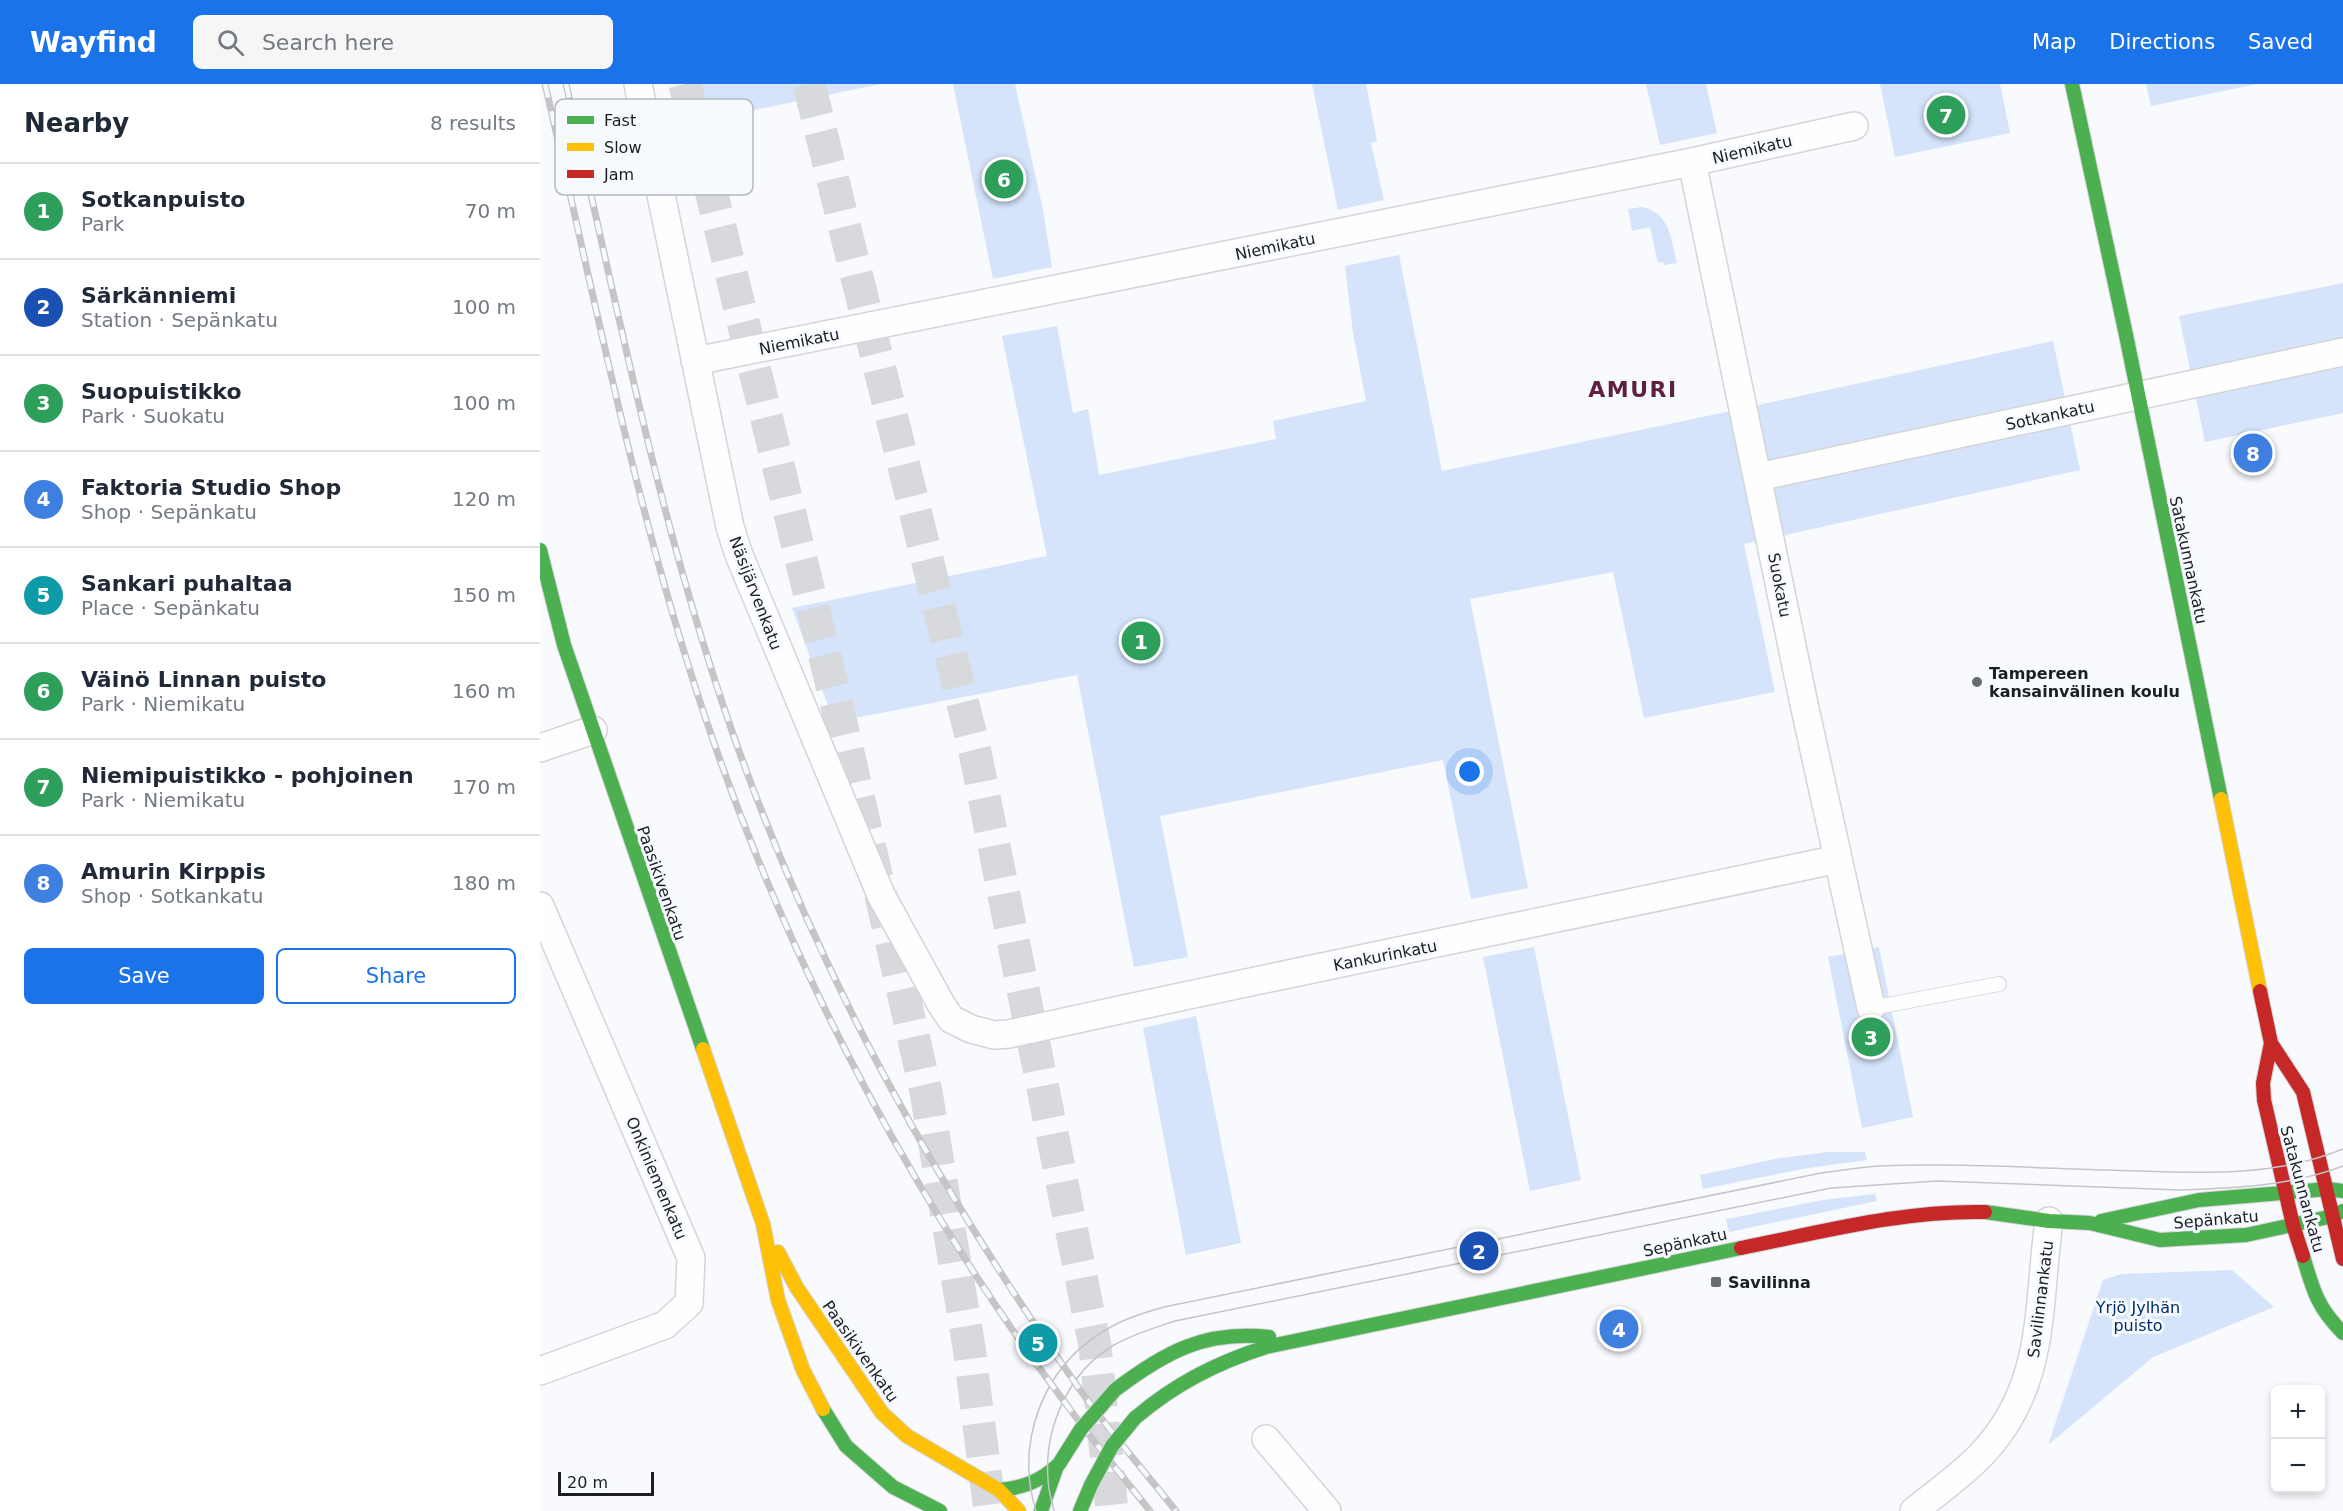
<!DOCTYPE html>
<html lang="en">
<head>
<meta charset="utf-8">
<style>
  :root { --surface:#fff; --page:#f6f6f7; --text:#1f2937; --muted:#747a83; --line:#e0e1e3; --accent:#1a73e8 }
  body { margin:0; font-family:"DejaVu Sans",sans-serif; background:var(--page); color:var(--text) }
  .controls { position:absolute; right:18px; bottom:18px; display:grid; overflow:hidden; border-radius:9px; box-shadow:0 3px 9px #0003 }
  .controls button { width:54px; height:54px; display:grid; place-items:center; padding:0; border:0; border-bottom:2px solid var(--line); background:var(--surface); color:var(--text); font:30px sans-serif }
  .scale { position:absolute; left:18px; bottom:15px; width:96px; box-sizing:border-box; padding-left:6px; border:3px solid #1c1e21; border-top:0; font-size:16px; line-height:21px; white-space:nowrap; color:#1c1e21; -webkit-text-stroke:4px #f6faff; paint-order:stroke }
  .you { position:absolute; left:930px; top:688px; width:21px; height:21px; margin:-15px; border:4px solid #fff; border-radius:50%; background:#1a73e8; box-shadow:0 0 0 9px #1a73e833 }
  .badge { display:grid; place-items:center; width:39px; height:39px; border-radius:50%; background:var(--accent); color:#fff; font-size:20px; font-weight:700 }
  .pin { position:absolute; translate:-50% -50%; border:3px solid #fff; box-shadow:0 2px 6px #0006 }
  .list { margin:0; padding:0; list-style:none }
  h2 { display:flex; justify-content:space-between; align-items:center; height:78px; margin:0; padding:0 24px; font-size:26px }
  h2 small { font-size:20px; font-weight:400; color:var(--muted) }
  .list li { display:grid; grid-template-columns:39px 1fr auto; gap:18px; align-items:center; box-sizing:border-box; height:96px; padding:0 24px; border-top:2px solid var(--line) }
  .list b { display:block; font-size:22px; white-space:nowrap }
  .list p { margin:0; font-size:20px; white-space:nowrap; color:var(--muted) }
  .list em { font-size:20px; font-style:normal; color:var(--muted) }
  .actions { display:flex; gap:12px; padding:18px 24px }
  .actions a { flex:1; padding:14px 0; border:2px solid var(--accent); border-radius:9px; text-align:center; font-size:21px; color:var(--accent) }
  .actions .main { background:var(--accent); color:#fff }
  .icon { flex:none; width:33px; height:33px; fill:none; stroke:currentColor; stroke-width:2; stroke-linecap:round; stroke-linejoin:round }
  .map { position:relative; flex:none; width:1803px; height:1427px; overflow:hidden }
  header { display:flex; align-items:center; gap:36px; box-sizing:border-box; height:84px; padding:0 30px; background:var(--accent); color:#fff }
  header strong { font-size:28px }
  nav { display:flex; gap:33px; margin-inline-start:auto; font-size:21px }
  .search { width:420px; height:54px; background:var(--page); display:flex; align-items:center; gap:15px; box-sizing:border-box; padding:0 21px; border-radius:9px; color:var(--muted); font-size:22px }
  main { display:flex }
  aside { flex:1; background:var(--surface) }
  .map>svg:first-child { display:block }
</style>
</head>
<body>
<header>
<strong>Wayfind</strong>
<div class="search"><svg class="icon" aria-label="search" viewBox="0 0 24 24"><circle cx="10" cy="10" r="6"/><path d="M15 15l6 6"/></svg>Search here</div>
<nav><a>Map</a><a>Directions</a><a>Saved</a></nav>
</header>
<main>
<aside>
<h2>Nearby<small>8 results</small></h2>
<ul class="list">
<li><span class="badge" style="background:#2e9e5b">1</span><div><b>Sotkanpuisto</b><p>Park</p></div><em>70 m</em></li>
<li><span class="badge" style="background:#1a4fb4">2</span><div><b>Särkänniemi</b><p>Station · Sepänkatu</p></div><em>100 m</em></li>
<li><span class="badge" style="background:#2e9e5b">3</span><div><b>Suopuistikko</b><p>Park · Suokatu</p></div><em>100 m</em></li>
<li><span class="badge" style="background:#3f7fe0">4</span><div><b>Faktoria Studio Shop</b><p>Shop · Sepänkatu</p></div><em>120 m</em></li>
<li><span class="badge" style="background:#0f9aa8">5</span><div><b>Sankari puhaltaa</b><p>Place · Sepänkatu</p></div><em>150 m</em></li>
<li><span class="badge" style="background:#2e9e5b">6</span><div><b>Väinö Linnan puisto</b><p>Park · Niemikatu</p></div><em>160 m</em></li>
<li><span class="badge" style="background:#2e9e5b">7</span><div><b>Niemipuistikko - pohjoinen</b><p>Park · Niemikatu</p></div><em>170 m</em></li>
<li><span class="badge" style="background:#3f7fe0">8</span><div><b>Amurin Kirppis</b><p>Shop · Sotkankatu</p></div><em>180 m</em></li>
</ul>
<div class="actions"><a class="main">Save</a><a>Share</a></div>
</aside>
<div class="map">
<svg width="1803" height="1427" viewBox="0 0 1803 1427">
  <rect width="100%" height="100%" fill="#f8fafd"/>
  <path fill="#d5e4fa" d="M 144,0 L 340,0 L 152,39 Z
    M 413,0 L 475,0 L 503,126 L 512,183 L 453,195 Z
    M 772,0 L 826,0 L 837,57 L 831,59 L 844,116 L 798,126 Z
    M 1106,0 L 1166,0 L 1177,49 L 1120,61 Z
    M 1340,0 L 1460,0 L 1470,49 L 1355,73 Z
    M 1606,0 L 1717,0 L 1611,22 Z
    M 1102,123 C 1130,129 1131,155 1137,179 L 1124,181 L 1123,178 L 1118,179 L 1110,143 L 1092,147 L 1088,125 Z
    M 859,171 L 902,387 L 1177,330 L 1513,257 L 1540,386 L 1204,460 L 1235,608 L 1104,634 L 1073,488 L 930,515 L 988,804 L 931,815 L 903,676 L 620,732 L 648,873 L 594,883 L 537,591 L 294,638 L 252,524 L 507,472 L 462,252 L 517,242 L 533,329 L 548,325 L 559,391 L 736,355 L 733,337 L 826,317 L 813,249 L 805,182 Z
    M 1803,199 L 1803,329 L 1665,358 L 1639,232 Z
    M 994,863 L 1041,1096 L 990,1107 L 943,873 Z
    M 1339,863 L 1373,1033 L 1322,1044 L 1288,873 Z
    M 656,932 L 701,1159 L 646,1171 L 603,944 Z
    M 1287,1068 L 1325,1068 L 1327,1076 L 1268,1084 L 1163,1105 L 1160,1091 L 1235,1075 Z
    M 1335,1110 L 1337,1117 L 1189,1148 L 1186,1135 L 1283,1116 Z
    M 1692,1186 L 1734,1223 L 1613,1273 L 1508,1361 L 1563,1196 L 1581,1190 Z"/>
  <g fill="none" stroke-linecap="round" stroke-linejoin="round">
    <path stroke="#d7d9dc" stroke-width="33" stroke-dasharray="33 16" stroke-linecap="butt" d="M 145,0 L 304,651 L 386,1008 L 429,1263 L 450,1427
      M 269,0 L 435,668 L 555,1262 L 572,1427"/>
    <defs>
      <path id="lane" d="M 1331,924 L 1459,900"/>
      <path id="street" d="M 98,0 L 190,443 L 199,471 L 341,811 L 401,920 L 411,935 L 431,945 L 454,951 L 469,950 C 745,889 1022,834 1298,775
        M 1152,78 L 1264,620 L 1331,924
        M 155,277 L 1152,78 L 1314,42
        M 1218,393 L 1803,268
        M 0,664 L 53,646
        M 0,822 L 151,1174 L 149,1219 L 125,1241 L 0,1287
        M 726,1355 L 787,1427
        M 1374,1427 C 1396,1409 1422,1391 1441,1371 C 1507,1302 1497,1223 1509,1137"/>
      <path id="fast" d="M 1532,0 L 1586,251 L 1681,715
        M 0,466 L 24,561 L 163,965
        M 1445,1128 L 1509,1137 L 1550,1139 L 1620,1156 L 1706,1151 L 1793,1132 L 1803,1127
        M 1561,1137 L 1659,1116 L 1788,1105 L 1803,1107
        M 1763,1172 C 1773,1206 1777,1223 1803,1249
        M 575,1306 C 625,1268 665,1246 729,1253
        M 283,1325 L 306,1362 L 353,1403 L 400,1427
        M 595,1334 C 635,1300 676,1279 726,1263 L 1201,1164
        M 459,1406 C 483,1404 501,1397 519,1380
        M 501,1427 L 517,1382
        M 540,1427 L 551,1401"/>
      <path id="slow" d="M 1681,715 L 1720,907
        M 163,965 L 223,1140 L 238,1216 L 263,1286 L 283,1325
        M 238,1168 L 257,1204 L 342,1329 L 367,1352 L 459,1406 L 479,1427"/>
      <path id="jam" d="M 1720,907 L 1731,959 L 1723,999 L 1724,1016 L 1753,1141 L 1763,1172
        M 1731,959 L 1763,1008 L 1803,1175
        M 1201,1164 C 1282,1148 1363,1126 1445,1128"/>
    </defs>
    <use href="#lane" stroke="#d3d5d8" stroke-width="16"/>
    <use href="#street" stroke="#d3d5d8" stroke-width="30"/>
    <use href="#fast" stroke="#d3d5d8" stroke-width="16"/>
    <use href="#slow" stroke="#d3d5d8" stroke-width="16"/>
    <use href="#jam" stroke="#d3d5d8" stroke-width="16"/>
    <use href="#lane" stroke="#fefeff" stroke-width="14"/>
    <use href="#street" stroke="#fefeff" stroke-width="27"/>
    <use href="#fast" stroke="#4caf50" stroke-width="14"/>
    <use href="#slow" stroke="#ffc107" stroke-width="14"/>
    <use href="#jam" stroke="#c62828" stroke-width="14"/>
    <path stroke="#c5c5c6" stroke-width="1.5" d="M 496,1427 C 475,1359 502,1284 564,1247 C 583,1235 603,1229 624,1223 L 1281,1089 C 1300,1087 1320,1083 1340,1082 C 1416,1079 1492,1084 1568,1086 C 1647,1088 1728,1096 1803,1065
      M 514,1427 C 512,1417 508,1406 508,1395 C 504,1344 529,1287 574,1261 C 593,1250 614,1244 635,1237 L 1291,1104 L 1397,1097 L 1640,1106 C 1694,1104 1752,1102 1803,1082"/>
    <defs>
      <path id="rail" d="M 5,0 C 56,219 99,444 173,656 C 255,893 380,1128 532,1328 C 557,1362 584,1394 610,1427
        M 26,0 C 76,217 119,439 193,650 C 277,889 396,1103 543,1310 C 572,1350 605,1388 636,1427"/>
    </defs>
    <use href="#rail" stroke="#c5c5c6" stroke-width="7"/>
    <use href="#rail" stroke="#f6faff" stroke-width="4.5" stroke-dasharray="14" stroke-linecap="butt"/>
    <defs>
      <path id="fast-bridge" d="M 519,1380 L 541,1345 L 575,1306
        M 551,1401 L 572,1362 L 595,1334"/>
    </defs>
    <use href="#fast-bridge" stroke="#d3d5d8" stroke-width="16" stroke-linecap="butt"/>
    <use href="#fast-bridge" stroke="#4caf50" stroke-width="14"/>
  </g>
  <g fill="#696b6e" stroke="#f6faff" stroke-width="2">
    <circle cx="1437" cy="598" r="6"/>
    <rect x="1170" y="1192" width="12" height="12" rx="3"/>
  </g>
  <g text-anchor="middle" stroke-width="6" stroke-linejoin="round" paint-order="stroke">
    <g font-size="16" fill="#1c1e21" stroke="#f6faff">
      <text transform="translate(1212 65) rotate(-13)" y="6">Niemikatu</text>
      <text transform="translate(735 162) rotate(-12)" y="6">Niemikatu</text>
      <text transform="translate(259 257) rotate(-11)" y="6">Niemikatu</text>
      <text transform="translate(1510 331) rotate(-12)" y="6">Sotkankatu</text>
      <text transform="translate(1649 476) rotate(78)" y="6">Satakunnankatu</text>
      <text transform="translate(1240 501) rotate(79)" y="6">Suokatu</text>
      <text transform="translate(216 509) rotate(69)" y="6">Näsijärvenkatu</text>
      <text transform="translate(122 799) rotate(71)" y="6">Paasikivenkatu</text>
      <text transform="translate(845 871) rotate(-11)" y="6">Kankurinkatu</text>
      <text transform="translate(117 1094) rotate(67)" y="6">Onkiniemenkatu</text>
      <text transform="translate(1763 1105) rotate(75)" y="6">Satakunnankatu</text>
      <text transform="translate(1676 1135) rotate(-5)" y="6">Sepänkatu</text>
      <text transform="translate(1145 1158) rotate(-12)" y="6">Sepänkatu</text>
      <text transform="translate(1500 1215) rotate(-83)" y="6">Savilinnankatu</text>
      <text transform="translate(321 1267) rotate(55)" y="6">Paasikivenkatu</text>
    </g>
    <g font-size="16" font-weight="bold" fill="#1c1e21" stroke="#f6faff" text-anchor="start">
      <text x="1449" y="595">Tampereen<tspan x="1449" dy="18">kansainvälinen koulu</tspan></text>
      <text x="1188" y="1204">Savilinna</text>
    </g>
    <g font-size="16" fill="#012e67" stroke="#f6faff">
      <text x="1598" y="1229">Yrjö Jylhän<tspan x="1598" dy="18">puisto</tspan></text>
    </g>
    <g font-size="22" font-weight="bold" letter-spacing="1.5" fill="#601f3f" stroke="#f6faff">
      <text x="1093" y="313">AMURI</text>
    </g>
  </g>
  <rect x="15" y="15" width="198" height="96" rx="9" fill="#f6faff" stroke="#b5b8bc" stroke-width="1.5"/>
  <rect x="27" y="32" width="27" height="8" fill="#4caf50"/>
  <rect x="27" y="59" width="27" height="8" fill="#ffc107"/>
  <rect x="27" y="86" width="27" height="8" fill="#c62828"/>
  <g font-size="16" fill="#1c1e21">
    <text x="64" y="42">Fast</text>
    <text x="64" y="69">Slow</text>
    <text x="64" y="96">Jam</text>
  </g>
</svg>
<div class="controls">
<button>+</button>
<button>−</button>
</div>
<div class="scale">20 m</div>
<div class="you"></div>
<div class="pin badge" style="left:601px;top:557px;background:#2e9e5b">1</div>
<div class="pin badge" style="left:939px;top:1167px;background:#1a4fb4">2</div>
<div class="pin badge" style="left:1331px;top:953px;background:#2e9e5b">3</div>
<div class="pin badge" style="left:1079px;top:1245px;background:#3f7fe0">4</div>
<div class="pin badge" style="left:498px;top:1259px;background:#0f9aa8">5</div>
<div class="pin badge" style="left:464px;top:95px;background:#2e9e5b">6</div>
<div class="pin badge" style="left:1406px;top:31px;background:#2e9e5b">7</div>
<div class="pin badge" style="left:1713px;top:369px;background:#3f7fe0">8</div>
</div>
</main>
</body>
</html>
